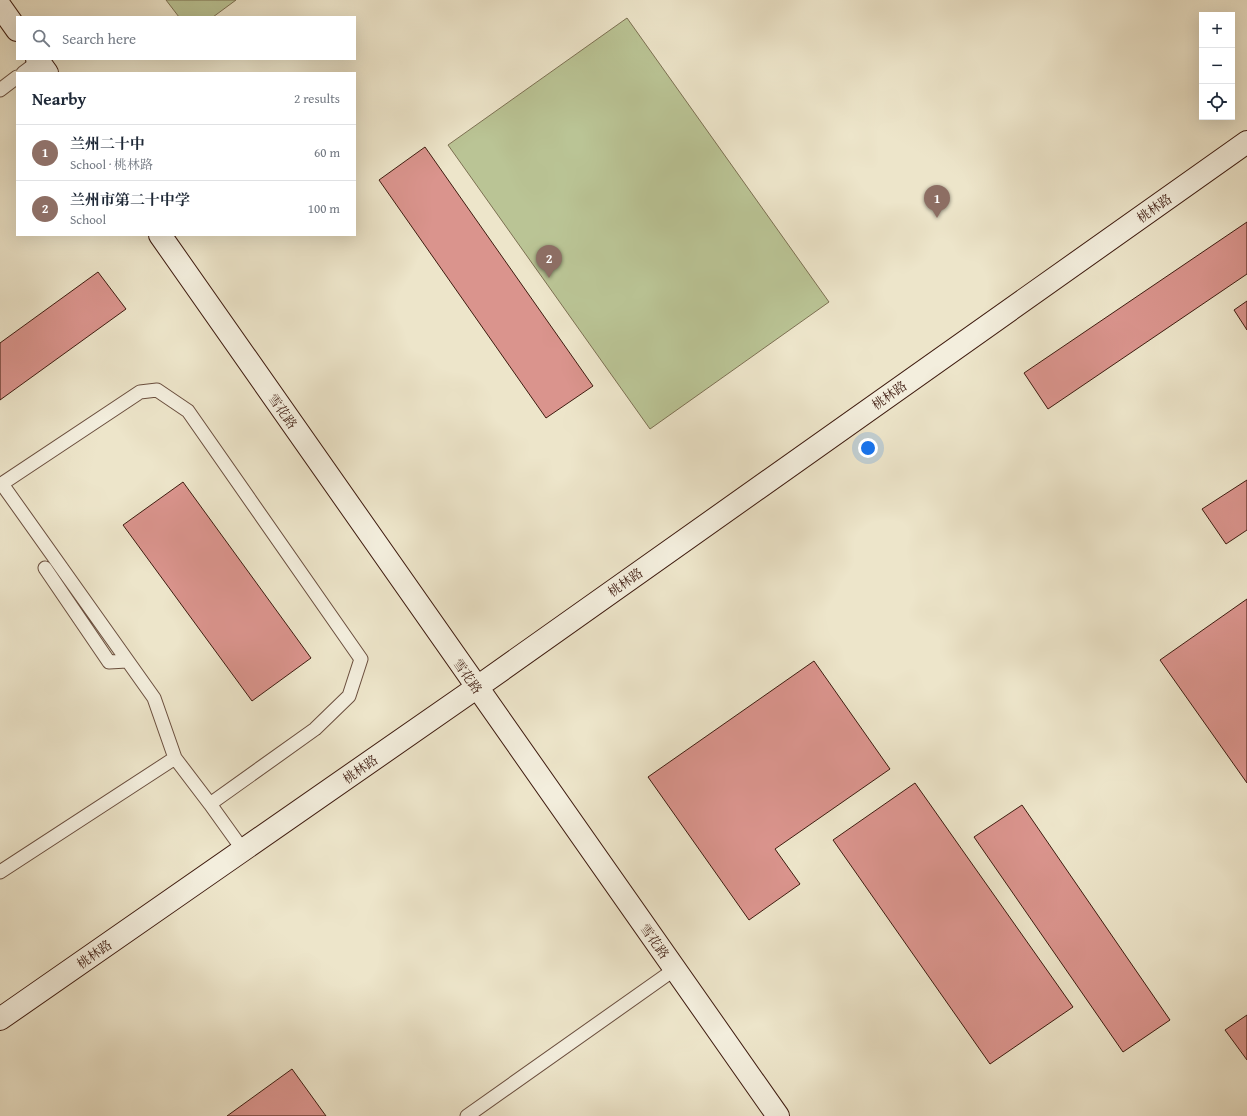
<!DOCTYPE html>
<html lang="en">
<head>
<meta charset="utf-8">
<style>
  :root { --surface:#fff; --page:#f6f6f7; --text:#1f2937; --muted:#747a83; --line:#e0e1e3; --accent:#db2777 }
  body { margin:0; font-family:"Gentium Book Plus","Noto Serif SC",serif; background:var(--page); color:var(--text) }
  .controls { position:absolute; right:12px; top:12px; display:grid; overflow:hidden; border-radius:0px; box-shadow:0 4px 16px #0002 }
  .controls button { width:36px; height:36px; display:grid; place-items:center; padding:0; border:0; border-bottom:1px solid var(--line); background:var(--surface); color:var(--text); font:20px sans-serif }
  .you { position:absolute; left:868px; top:448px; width:14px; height:14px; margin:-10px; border:3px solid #fff; border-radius:50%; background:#1a73e8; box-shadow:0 0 0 6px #1a73e833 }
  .badge { display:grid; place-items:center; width:26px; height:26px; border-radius:50%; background:var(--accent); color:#fff; font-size:13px; font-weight:700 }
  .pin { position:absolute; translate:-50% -33px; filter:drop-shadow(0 1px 2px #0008) }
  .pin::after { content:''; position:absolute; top:21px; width:14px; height:12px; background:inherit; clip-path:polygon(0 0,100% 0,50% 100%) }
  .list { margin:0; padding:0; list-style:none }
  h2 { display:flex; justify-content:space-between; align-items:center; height:52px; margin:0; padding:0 16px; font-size:17px }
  h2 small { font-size:13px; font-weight:400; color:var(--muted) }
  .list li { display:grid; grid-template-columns:26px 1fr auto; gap:12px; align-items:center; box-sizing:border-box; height:56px; padding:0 16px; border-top:1px solid var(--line) }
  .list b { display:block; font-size:15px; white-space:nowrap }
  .list p { margin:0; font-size:13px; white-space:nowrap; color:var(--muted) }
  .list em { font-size:13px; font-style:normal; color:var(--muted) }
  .icon { flex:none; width:22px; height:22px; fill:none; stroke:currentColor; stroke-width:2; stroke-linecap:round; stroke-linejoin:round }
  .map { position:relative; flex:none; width:1247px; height:1116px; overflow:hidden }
  .search { position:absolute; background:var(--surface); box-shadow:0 4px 16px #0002; left:16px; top:16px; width:340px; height:44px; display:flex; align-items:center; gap:10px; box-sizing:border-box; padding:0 14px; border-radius:0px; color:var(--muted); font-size:15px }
  .panel { position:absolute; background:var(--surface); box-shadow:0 4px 16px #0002; left:16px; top:72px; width:340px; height:164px; border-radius:0px }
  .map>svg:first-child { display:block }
</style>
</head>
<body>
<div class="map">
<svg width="1247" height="1116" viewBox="0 0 1247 1116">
  <rect width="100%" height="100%" fill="#ede5ca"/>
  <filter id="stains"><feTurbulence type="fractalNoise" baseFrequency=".005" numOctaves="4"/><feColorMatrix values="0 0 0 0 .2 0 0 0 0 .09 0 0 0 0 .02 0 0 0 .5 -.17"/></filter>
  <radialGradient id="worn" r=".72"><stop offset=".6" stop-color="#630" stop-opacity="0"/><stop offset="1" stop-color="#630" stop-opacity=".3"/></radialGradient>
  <path fill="#bac495" stroke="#7c7052" d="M 166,0 L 236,0 L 213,17 L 179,17 Z
    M 627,18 L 829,302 L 650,429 L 448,145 Z"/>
  <path fill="#da948d" stroke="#3e1b0f" d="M 425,147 L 593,386 L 546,418 L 379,180 Z
    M 1247,222 L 1247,274 L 1048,409 L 1024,373 Z
    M 98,272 L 126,309 L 0,400 L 0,343 Z
    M 1247,301 L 1247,330 L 1234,310 Z
    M 1247,480 L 1247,530 L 1226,544 L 1202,509 Z
    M 183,482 L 311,658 L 252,701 L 123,525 Z
    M 1247,599 L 1247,783 L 1160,660 Z
    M 814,661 L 890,769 L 775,849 L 800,884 L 749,920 L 648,777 Z
    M 915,783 L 1073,1007 L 990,1064 L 833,840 Z
    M 1022,805 L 1170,1020 L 1123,1052 L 974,837 Z
    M 1247,1015 L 1247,1060 L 1225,1030 Z
    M 292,1069 L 326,1116 L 227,1116 Z"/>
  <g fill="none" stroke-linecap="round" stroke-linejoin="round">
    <defs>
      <path id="lane" d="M 23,73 L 39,61
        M 0,90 L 17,77
        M 0,485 L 140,392 L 157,390 L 188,411 L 361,659 L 349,696 L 315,729 L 210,804 L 175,758 L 154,698 L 2,484
        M 45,568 L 109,662 L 127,661
        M 210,804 L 243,850
        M 0,872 L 175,758
        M 467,1116 L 675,969"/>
      <path id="secondary" d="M 0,6 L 17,30
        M 37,59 L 47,73
        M 160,235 L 778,1116
        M 0,1019 L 476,688 L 1247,142"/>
    </defs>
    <use href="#lane" stroke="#6a4e3e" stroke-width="15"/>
    <use href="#secondary" stroke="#3e1b0f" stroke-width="24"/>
    <use href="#lane" stroke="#f3eedd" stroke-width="13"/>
    <use href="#secondary" stroke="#f3eedd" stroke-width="22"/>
  </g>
  <g text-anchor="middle" stroke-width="3" stroke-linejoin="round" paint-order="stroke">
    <g font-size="13" fill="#3e1b0f" stroke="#f3eedd">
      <text transform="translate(1154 208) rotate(-35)" y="5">桃林路</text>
      <text transform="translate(889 395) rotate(-35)" y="5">桃林路</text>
      <text transform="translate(283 411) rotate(55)" y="5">雪花路</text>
      <text transform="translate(625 582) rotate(-35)" y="5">桃林路</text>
      <text transform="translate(468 676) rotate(55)" y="5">雪花路</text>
      <text transform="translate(360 769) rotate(-35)" y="5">桃林路</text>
      <text transform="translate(655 941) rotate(55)" y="5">雪花路</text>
      <text transform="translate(94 954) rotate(-35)" y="5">桃林路</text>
    </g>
  </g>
  <rect width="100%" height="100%" filter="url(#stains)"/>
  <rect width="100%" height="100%" fill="url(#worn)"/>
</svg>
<div class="controls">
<button>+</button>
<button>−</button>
<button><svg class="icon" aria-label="locate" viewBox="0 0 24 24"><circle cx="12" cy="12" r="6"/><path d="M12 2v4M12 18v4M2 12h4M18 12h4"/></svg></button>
</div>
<div class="you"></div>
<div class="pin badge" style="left:937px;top:218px;background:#8d6e63">1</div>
<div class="pin badge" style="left:549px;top:278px;background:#8d6e63">2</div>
<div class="search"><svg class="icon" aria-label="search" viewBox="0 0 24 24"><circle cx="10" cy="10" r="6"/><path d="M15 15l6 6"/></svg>Search here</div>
<section class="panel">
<h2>Nearby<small>2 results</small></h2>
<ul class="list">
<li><span class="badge" style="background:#8d6e63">1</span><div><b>兰州二十中</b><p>School · 桃林路</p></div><em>60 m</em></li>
<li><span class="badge" style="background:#8d6e63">2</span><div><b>兰州市第二十中学</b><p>School</p></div><em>100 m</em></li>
</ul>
</section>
</div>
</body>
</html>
